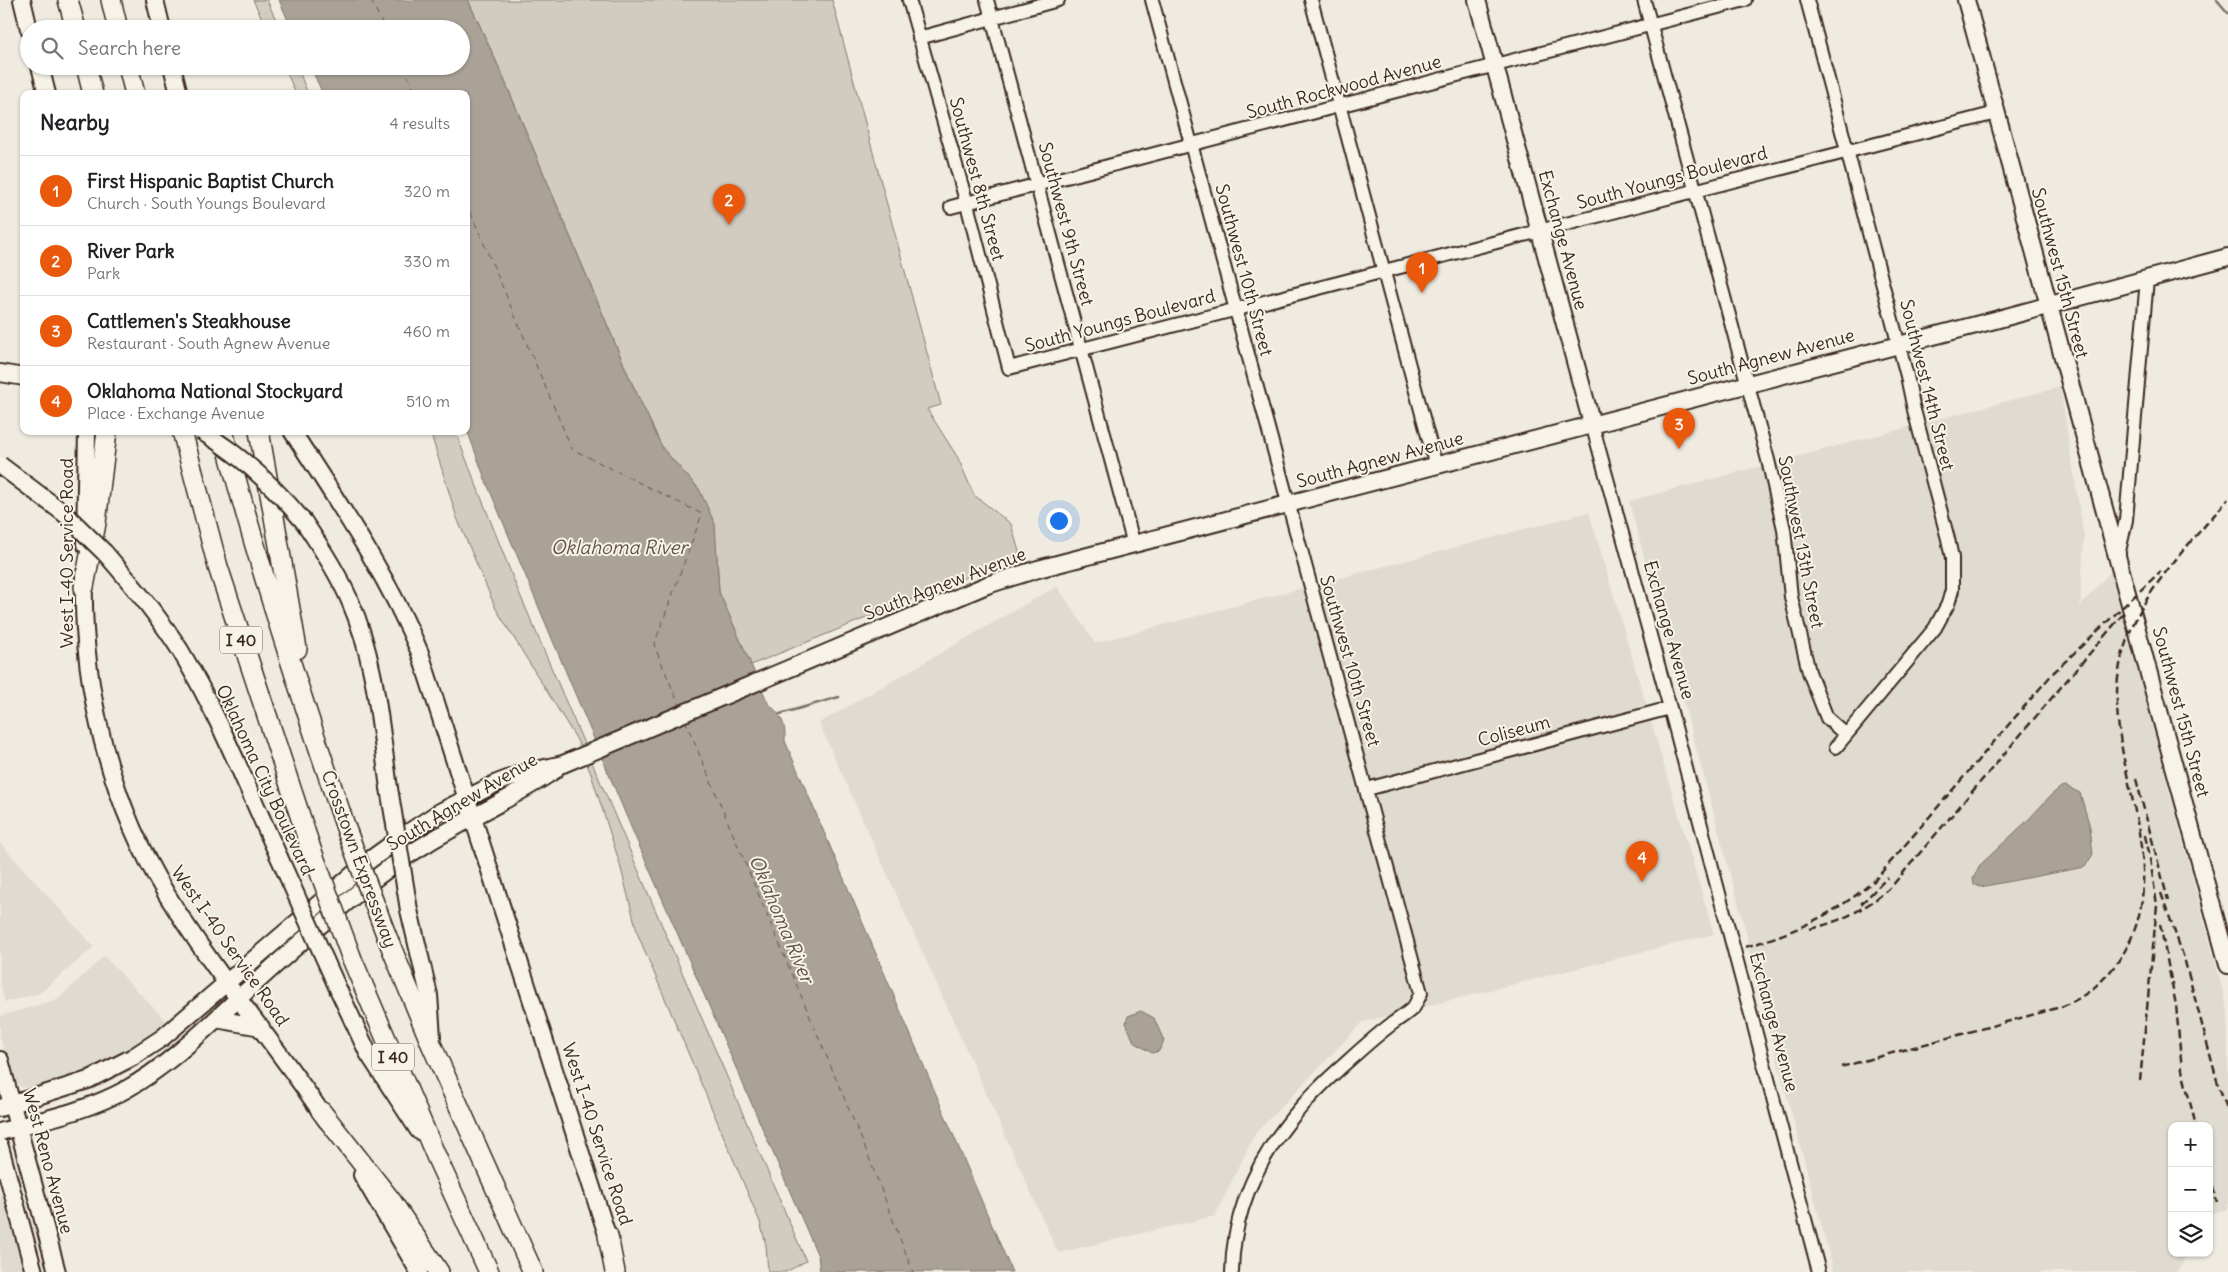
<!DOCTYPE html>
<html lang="en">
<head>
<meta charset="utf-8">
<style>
  :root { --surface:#fff; --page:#f6f6f6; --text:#202124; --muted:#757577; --line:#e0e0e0; --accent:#ea580c }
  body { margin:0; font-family:Delius,sans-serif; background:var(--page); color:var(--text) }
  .controls { position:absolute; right:15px; bottom:15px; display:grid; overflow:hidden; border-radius:10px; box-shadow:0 1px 4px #0004 }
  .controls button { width:45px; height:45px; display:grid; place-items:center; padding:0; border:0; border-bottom:1px solid var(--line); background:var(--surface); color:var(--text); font:25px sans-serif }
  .you { position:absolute; left:1058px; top:520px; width:18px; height:18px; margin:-12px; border:4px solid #fff; border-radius:50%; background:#1a73e8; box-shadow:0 0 0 8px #1a73e833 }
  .badge { display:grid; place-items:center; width:32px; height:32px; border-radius:50%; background:var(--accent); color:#fff; font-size:16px; font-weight:700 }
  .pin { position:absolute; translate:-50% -41px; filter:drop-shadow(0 1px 2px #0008) }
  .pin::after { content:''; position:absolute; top:26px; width:18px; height:15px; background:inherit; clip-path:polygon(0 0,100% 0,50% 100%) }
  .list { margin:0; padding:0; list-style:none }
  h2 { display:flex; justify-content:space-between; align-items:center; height:65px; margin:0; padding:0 20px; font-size:21px }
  h2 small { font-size:16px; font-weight:400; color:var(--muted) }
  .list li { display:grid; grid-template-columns:32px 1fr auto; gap:15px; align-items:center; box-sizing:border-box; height:70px; padding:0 20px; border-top:1px solid var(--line) }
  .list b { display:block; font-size:19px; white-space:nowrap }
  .list p { margin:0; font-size:16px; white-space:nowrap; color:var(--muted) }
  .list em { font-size:16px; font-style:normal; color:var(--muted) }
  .icon { flex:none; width:28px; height:28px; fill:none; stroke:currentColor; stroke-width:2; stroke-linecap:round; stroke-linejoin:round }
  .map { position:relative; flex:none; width:2228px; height:1272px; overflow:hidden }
  .search { position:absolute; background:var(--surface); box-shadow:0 1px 4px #0004; left:20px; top:20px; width:450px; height:55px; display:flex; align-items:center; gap:12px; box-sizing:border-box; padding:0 18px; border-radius:28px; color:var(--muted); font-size:19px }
  .panel { position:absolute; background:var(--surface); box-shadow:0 1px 4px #0004; left:20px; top:90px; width:450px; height:345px; border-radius:10px }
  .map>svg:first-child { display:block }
</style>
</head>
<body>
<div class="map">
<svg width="2228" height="1272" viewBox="0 0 2228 1272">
  <rect width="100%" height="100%" fill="#efebe0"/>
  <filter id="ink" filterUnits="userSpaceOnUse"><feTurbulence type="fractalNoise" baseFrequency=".02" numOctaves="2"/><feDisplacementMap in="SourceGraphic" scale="10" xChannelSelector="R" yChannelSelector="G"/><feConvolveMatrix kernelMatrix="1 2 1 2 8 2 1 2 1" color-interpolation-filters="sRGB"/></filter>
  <g filter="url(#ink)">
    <path fill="#e0dbd0" d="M 2060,387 L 2084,537 L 2080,606 L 2111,571 L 2228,1010 L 2228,1209 L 2209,1214 L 2209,1126 L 2172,1126 L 2172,1253 L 2188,1253 L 2177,1272 L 1834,1272 L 1751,962 L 1746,932 L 1629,501 Z
      M 1589,512 L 1714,934 L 1363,1022 L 1255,1134 L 1215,1216 L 1058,1253 L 819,723 L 1057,586 L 1095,643 Z
      M 0,843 L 94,947 L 40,993 L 5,1002 L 0,983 Z
      M 104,956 L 166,1021 L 140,1043 L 83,1074 L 38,1089 L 20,1087 L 9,1071 L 0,1036 L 0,1016 L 58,999 Z
      M 0,1187 L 21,1262 L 24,1272 L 0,1272 Z"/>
    <path fill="#d1cbc0" stroke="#867a6f" d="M 253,0 L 267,0 L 280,29 L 267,29 Z
      M 468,0 L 832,0 L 941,405 L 927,409 L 958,458 L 974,495 L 1011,524 L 1020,555 L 751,665 L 719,592 L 717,558 L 699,489 L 663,449 L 630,379 L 501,72 Z
      M 284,66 L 297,66 L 308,94 L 296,94 Z
      M 430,431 L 455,431 L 515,583 L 806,1261 L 786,1272 L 768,1272 L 766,1245 L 760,1222 L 638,935 L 619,861 L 591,774 L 577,740 L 496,609 L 457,518 Z"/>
    <path fill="#aaa296" stroke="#7e7266" d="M 279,0 L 468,0 L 501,72 L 630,379 L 663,449 L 699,489 L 715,524 L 719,592 L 768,703 C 781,715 786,723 785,741 L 1012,1272 L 820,1272 L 818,1256 L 631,827 L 485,479 L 466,427 L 466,94 L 323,94 L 310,66 L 461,66 L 461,29 L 292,29 Z
      M 2066,786 L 2080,793 L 2090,827 L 2093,854 L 2085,867 L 1980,887 L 1974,884 L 1973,879 L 1979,866 L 2029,819 L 2051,795 L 2061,787 Z
      M 1141,1011 L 1154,1018 L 1164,1041 L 1159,1051 L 1152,1053 L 1134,1042 L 1126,1023 L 1128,1016 Z"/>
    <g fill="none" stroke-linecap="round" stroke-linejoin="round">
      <path stroke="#7e7266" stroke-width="2.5" d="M 2217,0 L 2228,13
        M 780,714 L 839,697"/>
      <path stroke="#625448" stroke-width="1" stroke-dasharray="6 5" stroke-linecap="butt" d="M 371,0 L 385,29
        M 403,66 L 416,94
        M 466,202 L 572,449 L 702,514 L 654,645 L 680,707
        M 685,720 L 866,1150 L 913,1272"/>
      <defs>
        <path id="minor" d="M 909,0 L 967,204 L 1009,368 L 1996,113
          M 987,0 L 1134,545
          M 1152,0 L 1421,993 L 1414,1007 C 1408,1013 1400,1018 1393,1023 C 1374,1037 1356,1054 1338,1070 C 1279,1123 1233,1190 1232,1272
          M 1311,0 L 1436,466
          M 1644,0 L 1768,460 L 1784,529 L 1791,597 L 1809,672 L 1827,718 L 1846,735
          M 1807,0 L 1907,376 L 1914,410 L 1948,539 L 1952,558 L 1952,590 L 1948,604 L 1935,628 L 1836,747
          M 919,38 L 1058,0
          M 951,207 L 1745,0
          M 1592,424 L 1670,708 L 1819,1272
          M 2118,556 L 2126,520 L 2147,279
          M 1367,789 L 1670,708"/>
        <path id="major" d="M 22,0 L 29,29
          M 155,0 L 162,29
          M 1477,0 L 1592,424
          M 1966,0 L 2228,965
          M 40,66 L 47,94
          M 172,66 L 179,94
          M 0,373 L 24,377
          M 292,431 C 339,504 387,574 420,653 L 611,1247
          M 304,522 C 321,547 338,573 350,601 C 376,660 380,726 389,788
          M 85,544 L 87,431
          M 105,553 C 132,584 158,615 180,650 C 219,715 247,788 279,857
          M 84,574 C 81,685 109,800 167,895 C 215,974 276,1044 327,1121
          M 409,910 L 429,995 L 432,1037
          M 339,991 L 368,1053 L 419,1131
          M 216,1019 L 261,1027
          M 0,1060 L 57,1272
          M 0,1108 L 88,1080 L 133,1057 L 162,1038 L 371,859 L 406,834 L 438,813 L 497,783 L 523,773 L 563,764 L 987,585 L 1038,569 L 1995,320 L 2228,257
          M 0,1132 C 42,1120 87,1111 125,1090 C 168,1066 204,1030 240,997 C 285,956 330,915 377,877 C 434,833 496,809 555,770
          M 0,1147 L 34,1272
          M 362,1175 L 419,1272"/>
        <path id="highway" d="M 68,0 L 76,29
          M 111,0 L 118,29
          M 86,66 L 93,94
          M 128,66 L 135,94
          M 182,431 L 218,567 L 310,846
          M 223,431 C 259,568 302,701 348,834
          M 259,431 L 297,649
          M 84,587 L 96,523 L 107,431
          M 387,937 L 432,1046 L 533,1272
          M 352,959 L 436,1156 L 489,1272
          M 321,1111 L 390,1199 L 439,1272
          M 608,1236 L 615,1272"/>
      </defs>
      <use href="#minor" stroke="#3b2a1e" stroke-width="16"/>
      <use href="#major" stroke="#3b2a1e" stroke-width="20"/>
      <use href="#highway" stroke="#3b2a1e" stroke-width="22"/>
      <use href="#minor" stroke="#f7f3e8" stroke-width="12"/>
      <use href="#major" stroke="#f7f3e8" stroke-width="16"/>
      <use href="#highway" stroke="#f7f3e8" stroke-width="19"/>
      <path stroke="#3b2a1e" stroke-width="2.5" stroke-dasharray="8 4" stroke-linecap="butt" d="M 2136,779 L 2168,900
        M 2161,893 L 2184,958 L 2218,1084 L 2228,1111
        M 1861,904 L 1888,877
        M 2160,924 L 2176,1005 L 2182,1070 L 2196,1126
        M 1810,929 C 1842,921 1866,909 1891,887 L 2124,613
        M 1745,947 C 1794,933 1837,913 1875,880 L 2054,672 L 2161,571
        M 1841,1067 L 2061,1007 C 2088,996 2108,978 2123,954 C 2178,863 2101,761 2120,665 C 2133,598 2186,549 2228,499
        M 2140,1081 L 2157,905 L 2149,852 L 2144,832
        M 2209,1175 L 2217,1202"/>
      <defs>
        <path id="major-bridge" d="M 201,431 C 241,455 274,486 304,522
          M 0,465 L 65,514 L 105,553
          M 389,788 L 409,910
          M 279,857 L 339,991"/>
        <path id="highway-bridge" d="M 348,834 L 387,937
          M 310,846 L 352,959"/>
      </defs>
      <use href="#major-bridge" stroke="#3b2a1e" stroke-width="20" stroke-linecap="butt"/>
      <use href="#highway-bridge" stroke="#3b2a1e" stroke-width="22" stroke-linecap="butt"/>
      <use href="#major-bridge" stroke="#f7f3e8" stroke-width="16"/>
      <use href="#highway-bridge" stroke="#f7f3e8" stroke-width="19"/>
    </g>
  </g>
  <g text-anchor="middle" stroke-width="4" stroke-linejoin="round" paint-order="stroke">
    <g fill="#f7f3e8" stroke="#73665b" stroke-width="1">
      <rect x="220" y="626.5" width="42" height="27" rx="4"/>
      <rect x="372" y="1043.5" width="42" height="27" rx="4"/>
    </g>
    <g font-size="16" font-weight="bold" fill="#3b2a1e">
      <text x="241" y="646">I 40</text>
      <text x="393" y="1063">I 40</text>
    </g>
    <g font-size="18" fill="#3b2a1e" stroke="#f7f3e8">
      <text transform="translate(1344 87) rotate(-15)" y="6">South Rockwood Avenue</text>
      <text transform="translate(1672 178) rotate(-15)" y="6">South Youngs Boulevard</text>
      <text transform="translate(977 179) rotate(75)" y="6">Southwest 8th Street</text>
      <text transform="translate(1066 224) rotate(75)" y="6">Southwest 9th Street</text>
      <text transform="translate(1563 240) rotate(75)" y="6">Exchange Avenue</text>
      <text transform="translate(1244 270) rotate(75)" y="6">Southwest 10th Street</text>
      <text transform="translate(2060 273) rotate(75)" y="6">Southwest 15th Street</text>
      <text transform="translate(1120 321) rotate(-15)" y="6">South Youngs Boulevard</text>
      <text transform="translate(1771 357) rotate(-15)" y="6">South Agnew Avenue</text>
      <text transform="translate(1927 385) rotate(76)" y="6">Southwest 14th Street</text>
      <text transform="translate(1380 460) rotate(-15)" y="6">South Agnew Avenue</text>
      <text transform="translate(1801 542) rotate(79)" y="6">Southwest 13th Street</text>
      <text transform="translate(67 553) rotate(-90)" y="6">West I-40 Service Road</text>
      <text transform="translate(945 584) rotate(-21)" y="6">South Agnew Avenue</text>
      <text transform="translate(1669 630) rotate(74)" y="6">Exchange Avenue</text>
      <text transform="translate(1350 661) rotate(74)" y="6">Southwest 10th Street</text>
      <text transform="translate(2181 712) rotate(75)" y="6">Southwest 15th Street</text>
      <text transform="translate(1514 731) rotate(-15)" y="6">Coliseum</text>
      <text transform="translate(265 780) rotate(65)" y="6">Oklahoma City Boulevard</text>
      <text transform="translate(462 802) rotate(-31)" y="6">South Agnew Avenue</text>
      <text transform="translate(359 859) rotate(70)" y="6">Crosstown Expressway</text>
      <text transform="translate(230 946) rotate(55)" y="6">West I-40 Service Road</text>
      <text transform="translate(1774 1022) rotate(75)" y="6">Exchange Avenue</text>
      <text transform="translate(597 1134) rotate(72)" y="6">West I-40 Service Road</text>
      <text transform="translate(48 1161) rotate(75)" y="6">West Reno Avenue</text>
    </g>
    <g font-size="19" font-style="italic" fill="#625448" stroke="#f7f3e8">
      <text x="619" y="554">Oklahoma River</text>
      <text transform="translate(782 919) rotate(67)" y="7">Oklahoma River</text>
    </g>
  </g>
</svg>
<div class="controls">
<button>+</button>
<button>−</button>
<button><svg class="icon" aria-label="layers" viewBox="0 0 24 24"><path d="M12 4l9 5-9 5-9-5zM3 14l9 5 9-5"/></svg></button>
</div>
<div class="you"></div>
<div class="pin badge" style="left:1422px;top:293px">1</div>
<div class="pin badge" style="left:729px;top:225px">2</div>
<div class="pin badge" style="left:1679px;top:449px">3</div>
<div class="pin badge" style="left:1642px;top:882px">4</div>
<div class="search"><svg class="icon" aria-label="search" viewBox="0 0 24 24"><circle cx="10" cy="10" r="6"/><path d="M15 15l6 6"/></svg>Search here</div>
<section class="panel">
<h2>Nearby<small>4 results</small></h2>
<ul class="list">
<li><span class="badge">1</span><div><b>First Hispanic Baptist Church</b><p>Church · South Youngs Boulevard</p></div><em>320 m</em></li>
<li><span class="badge">2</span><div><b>River Park</b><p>Park</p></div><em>330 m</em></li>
<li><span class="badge">3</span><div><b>Cattlemen's Steakhouse</b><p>Restaurant · South Agnew Avenue</p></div><em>460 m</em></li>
<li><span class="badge">4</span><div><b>Oklahoma National Stockyard</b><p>Place · Exchange Avenue</p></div><em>510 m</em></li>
</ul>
</section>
</div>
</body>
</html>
